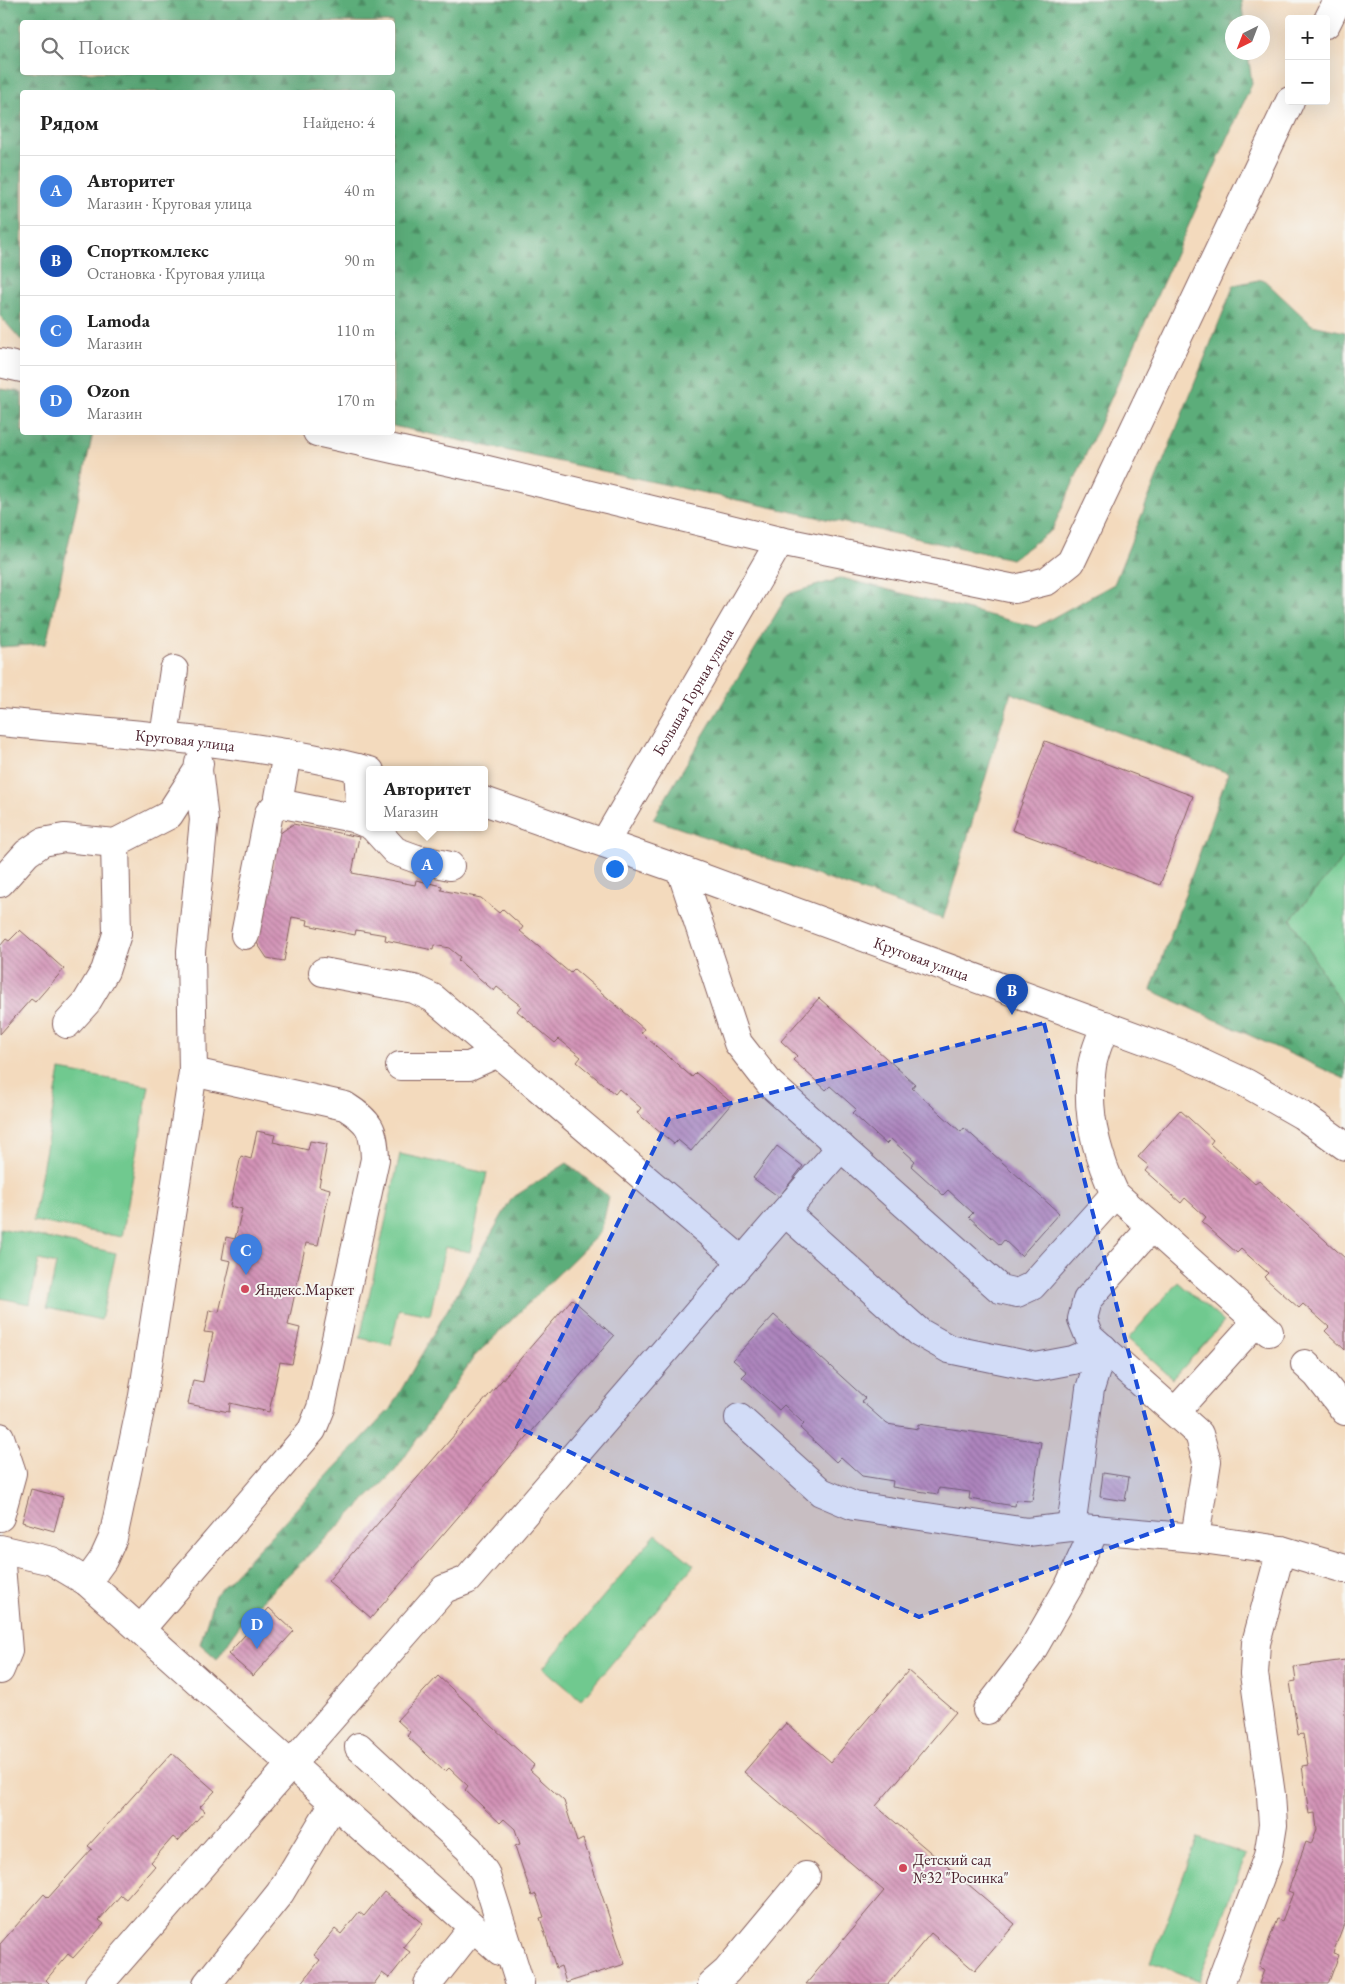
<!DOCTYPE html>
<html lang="ru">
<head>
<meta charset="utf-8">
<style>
  :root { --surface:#fff; --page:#f2f2f2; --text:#222; --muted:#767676; --line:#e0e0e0; --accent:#d1495b }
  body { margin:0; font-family:"EB Garamond",serif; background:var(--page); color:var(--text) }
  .controls { position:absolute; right:15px; top:15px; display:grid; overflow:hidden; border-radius:5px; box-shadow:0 5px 20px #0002 }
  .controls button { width:45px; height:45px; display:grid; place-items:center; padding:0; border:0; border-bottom:1px solid var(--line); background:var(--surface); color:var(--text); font:25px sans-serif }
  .compass { position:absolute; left:1225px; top:15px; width:45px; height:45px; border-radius:50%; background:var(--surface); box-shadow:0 5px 20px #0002; rotate:222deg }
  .you { position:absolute; left:614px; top:868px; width:18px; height:18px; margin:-12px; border:4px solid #fff; border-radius:50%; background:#1a73e8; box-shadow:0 0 0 8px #1a73e833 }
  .badge { display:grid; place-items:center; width:32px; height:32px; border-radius:50%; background:var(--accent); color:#fff; font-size:16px; font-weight:700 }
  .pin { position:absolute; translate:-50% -41px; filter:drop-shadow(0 1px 2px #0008) }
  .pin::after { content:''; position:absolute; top:26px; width:18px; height:15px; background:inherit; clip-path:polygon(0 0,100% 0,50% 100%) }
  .popup { position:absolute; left:366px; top:766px; width:122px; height:65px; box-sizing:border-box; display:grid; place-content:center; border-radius:5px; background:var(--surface); filter:drop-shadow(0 1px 4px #0005); font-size:16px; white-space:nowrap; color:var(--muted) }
  .popup b { font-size:19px; color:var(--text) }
  .popup::after { content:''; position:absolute; left:50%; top:100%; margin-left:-10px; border:10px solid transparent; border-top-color:var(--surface) }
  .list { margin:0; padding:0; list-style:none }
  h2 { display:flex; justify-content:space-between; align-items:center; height:65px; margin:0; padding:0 20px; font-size:21px }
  h2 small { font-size:16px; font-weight:400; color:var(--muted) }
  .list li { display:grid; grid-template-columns:32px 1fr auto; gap:15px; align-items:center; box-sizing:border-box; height:70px; padding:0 20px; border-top:1px solid var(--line) }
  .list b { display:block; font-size:19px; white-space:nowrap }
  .list p { margin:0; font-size:16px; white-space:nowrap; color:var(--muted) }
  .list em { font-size:16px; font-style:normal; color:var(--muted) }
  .icon { flex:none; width:28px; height:28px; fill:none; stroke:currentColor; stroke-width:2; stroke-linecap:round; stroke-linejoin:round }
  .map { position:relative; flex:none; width:1345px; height:1984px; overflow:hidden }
  .search { position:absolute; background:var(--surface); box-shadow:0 5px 20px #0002; left:20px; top:20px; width:375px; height:55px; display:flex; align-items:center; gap:12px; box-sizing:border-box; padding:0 18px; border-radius:5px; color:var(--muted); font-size:19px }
  .panel { position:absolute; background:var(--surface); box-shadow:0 5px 20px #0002; left:20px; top:90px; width:375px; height:345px; border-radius:5px }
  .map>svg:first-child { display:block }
</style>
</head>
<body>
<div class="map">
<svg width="1345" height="1984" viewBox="0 0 1345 1984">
  <defs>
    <pattern id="forest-firs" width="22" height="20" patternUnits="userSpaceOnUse" patternTransform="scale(1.25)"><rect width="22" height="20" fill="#5bad7a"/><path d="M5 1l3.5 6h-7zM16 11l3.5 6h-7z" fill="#4d8c64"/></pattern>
    <pattern id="building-back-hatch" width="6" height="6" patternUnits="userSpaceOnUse" patternTransform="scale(1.25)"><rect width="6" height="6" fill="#d292b6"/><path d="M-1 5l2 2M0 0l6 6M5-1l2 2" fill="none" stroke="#ac7794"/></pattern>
  </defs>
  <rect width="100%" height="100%" fill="#f6f6f2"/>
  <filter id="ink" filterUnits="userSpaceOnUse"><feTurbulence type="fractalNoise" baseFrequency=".02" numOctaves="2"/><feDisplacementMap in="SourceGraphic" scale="10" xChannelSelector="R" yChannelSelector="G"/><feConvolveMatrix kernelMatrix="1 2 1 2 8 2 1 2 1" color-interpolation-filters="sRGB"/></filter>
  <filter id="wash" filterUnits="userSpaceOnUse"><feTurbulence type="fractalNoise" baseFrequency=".0096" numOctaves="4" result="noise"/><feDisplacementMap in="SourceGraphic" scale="20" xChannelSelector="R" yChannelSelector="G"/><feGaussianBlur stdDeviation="1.12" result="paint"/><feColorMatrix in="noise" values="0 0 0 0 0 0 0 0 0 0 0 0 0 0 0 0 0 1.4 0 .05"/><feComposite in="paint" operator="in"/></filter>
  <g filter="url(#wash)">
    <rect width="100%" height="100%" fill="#f3dabd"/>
    <path fill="url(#forest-firs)" stroke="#526652" fill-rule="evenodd" d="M 0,0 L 1241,0 L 1244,22 L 1232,22 L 1232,52 L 1248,53 L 1252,84 L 1052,530 L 1012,559 L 393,426 L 392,92 L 22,92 L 22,341 L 0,316 ZM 22,22 L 392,22 L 392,72 L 22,72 Z
      M 1263,279 L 1312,325 L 1345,332 L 1345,856 L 1291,919 L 1345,1011 L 1345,1079 L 1151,990 L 1228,773 L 1011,693 L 943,919 L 653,819 L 788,594 L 842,578 L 1036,627 L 1114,584 L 1234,285 Z
      M 0,389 L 22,392 L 22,432 L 93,433 L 46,644 L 0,647 Z
      M 567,1163 L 609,1197 L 601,1232 L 474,1357 L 395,1471 L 246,1616 L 217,1659 L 200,1644 L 215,1595 L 390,1409 L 512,1198 Z"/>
    <path fill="#6fc98f" stroke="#5c745d" d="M 1345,856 L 1345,1011 L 1291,919 Z
      M 60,1070 L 149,1086 L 122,1237 L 33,1221 Z
      M 400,1154 L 487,1173 L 470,1252 L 445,1247 L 430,1315 L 399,1309 L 391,1345 L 360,1338 Z
      M 0,1228 L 116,1253 L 101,1320 L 47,1308 L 56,1264 L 39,1260 L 30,1304 L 0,1298 Z
      M 1178,1282 L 1224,1322 L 1173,1379 L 1128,1339 Z
      M 656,1534 L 694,1565 L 581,1700 L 543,1668 Z
      M 1198,1837 L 1246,1855 L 1199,1981 L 1151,1962 Z"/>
    <g id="blocks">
      <path fill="url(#building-back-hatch)" d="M 1045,741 L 1193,796 L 1160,885 L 1012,830 Z
        M 293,824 L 359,837 L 352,873 L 415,885 L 416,880 L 442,886 L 441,890 L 481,898 L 499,913 L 503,909 L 523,927 L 520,931 L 570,973 L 574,969 L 644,1029 L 641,1033 L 692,1077 L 696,1073 L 732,1103 L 691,1151 L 678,1140 L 674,1144 L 637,1113 L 641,1108 L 619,1089 L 615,1094 L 577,1062 L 581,1057 L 559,1039 L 555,1043 L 517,1011 L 521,1006 L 497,987 L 494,991 L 458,960 L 460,957 L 449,948 L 434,945 L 433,950 L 385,940 L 386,935 L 356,930 L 355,935 L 307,925 L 308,920 L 292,917 L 284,961 L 267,958 L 257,943 L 279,834 Z
        M 20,930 L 64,969 L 35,1002 L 31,999 L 0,1034 L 0,946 L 6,939 L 9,941 Z
        M 819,998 L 915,1084 L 912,1088 L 961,1132 L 964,1128 L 1059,1213 L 1021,1256 L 1004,1240 L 1000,1245 L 969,1217 L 973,1213 L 948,1190 L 943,1195 L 911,1166 L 915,1161 L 891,1139 L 886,1144 L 852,1113 L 856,1109 L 830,1086 L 826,1090 L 793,1060 L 797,1056 L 781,1041 Z
        M 1180,1110 L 1213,1140 L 1210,1144 L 1255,1184 L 1259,1181 L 1345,1258 L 1345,1350 L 1325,1331 L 1329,1327 L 1303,1304 L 1299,1308 L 1264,1277 L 1268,1273 L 1241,1249 L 1237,1253 L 1202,1222 L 1206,1217 L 1185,1198 L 1181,1203 L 1145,1171 L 1149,1166 L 1138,1157 Z
        M 257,1131 L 275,1135 L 273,1142 L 308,1150 L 310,1141 L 327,1144 L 319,1186 L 330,1189 L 318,1245 L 306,1243 L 288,1325 L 300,1328 L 292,1364 L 280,1362 L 269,1412 L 230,1403 L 229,1412 L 188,1404 L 193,1380 L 203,1382 L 213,1333 L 204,1332 L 207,1321 L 209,1310 L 219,1312 L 231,1261 L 222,1259 L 226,1237 L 235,1239 L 242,1209 L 230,1206 L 241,1156 L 251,1159 Z
        M 777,1146 L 803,1166 L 779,1197 L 753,1178 Z
        M 572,1299 L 614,1336 L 371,1618 L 328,1581 Z
        M 774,1315 L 865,1398 L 861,1401 L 887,1424 L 918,1429 L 918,1424 L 1041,1442 L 1032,1501 L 1016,1500 L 1015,1506 L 969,1499 L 970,1492 L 939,1488 L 938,1494 L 892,1487 L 893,1481 L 862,1476 L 841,1457 L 836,1462 L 800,1428 L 804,1424 L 784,1405 L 779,1410 L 742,1377 L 747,1372 L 733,1360 Z
        M 1103,1473 L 1129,1477 L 1125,1501 L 1100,1497 Z
        M 31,1489 L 63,1497 L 54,1531 L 22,1522 Z
        M 269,1608 L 294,1631 L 253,1676 L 228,1654 Z
        M 1345,1660 L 1345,1921 L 1333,1953 L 1339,1955 L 1328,1984 L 1259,1984 L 1264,1970 L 1259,1967 L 1277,1919 L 1282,1921 L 1293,1893 L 1288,1891 L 1306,1842 L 1311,1844 L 1317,1829 L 1315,1813 L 1309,1814 L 1302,1766 L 1308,1765 L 1303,1734 L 1298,1735 L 1294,1708 L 1290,1682 L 1296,1681 L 1294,1667 Z
        M 908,1671 L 956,1712 L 876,1806 L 1015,1924 L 975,1971 L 931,1933 L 888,1984 L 806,1984 L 884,1891 L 744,1772 L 786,1723 L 831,1762 Z
        M 438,1676 L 534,1765 L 530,1770 L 564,1801 L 577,1842 L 583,1839 L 625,1964 L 566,1983 L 561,1966 L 556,1968 L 540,1918 L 544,1917 L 536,1894 L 532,1896 L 515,1846 L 520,1844 L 515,1829 L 504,1819 L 500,1823 L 465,1790 L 468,1786 L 449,1768 L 445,1772 L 407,1736 L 410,1732 L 397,1720 Z
        M 172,1753 L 215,1791 L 200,1807 L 205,1811 L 178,1841 L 173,1837 L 151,1862 L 155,1866 L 126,1899 L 121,1895 L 99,1920 L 104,1924 L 73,1958 L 68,1954 L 46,1980 L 50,1984 L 0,1984 L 0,1944 L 44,1894 L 48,1898 L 92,1849 L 88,1846 Z
        M 384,1892 L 423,1923 L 403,1947 L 410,1952 L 389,1978 L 382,1973 L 374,1984 L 301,1984 L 320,1960 L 314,1955 L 335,1929 L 341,1934 L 359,1912 L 364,1916 Z"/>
    </g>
  </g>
  <g filter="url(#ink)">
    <use href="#blocks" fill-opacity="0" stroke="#85605e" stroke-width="1"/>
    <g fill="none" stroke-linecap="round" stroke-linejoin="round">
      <defs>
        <g id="minor">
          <path d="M 1326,24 L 1338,0"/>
          <path d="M 0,363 L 22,368"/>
          <path d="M 317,432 L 483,469 L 780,541 L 1015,589 L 1047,581 L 1071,562 L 1290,101"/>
          <path id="s1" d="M 0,722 C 123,734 249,740 370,771"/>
          <path d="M 164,737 L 174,670"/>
          <path d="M 358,768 L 360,801 L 370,820"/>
          <path id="s2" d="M 484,801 L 681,870 L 1188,1056 L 1246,1083 L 1302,1115 L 1345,1146"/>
          <path d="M 278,803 L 353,818 L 370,825"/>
          <path d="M 374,828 L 395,851 L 417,859 L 450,866"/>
          <path id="s3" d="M 605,842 L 780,541"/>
          <path d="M 681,870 L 738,1043 L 770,1084 L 1000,1289 L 1017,1293 L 1032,1286 L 1115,1194"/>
          <path d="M 0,883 L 27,853 L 43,842 L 64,838 L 115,843 L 169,815 L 198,770 L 199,763"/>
          <path d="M 245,935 L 269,813 L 278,803 L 287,753"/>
          <path d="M 323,972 L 414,989 L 433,998 L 742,1261"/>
          <path d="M 67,1024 L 86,1003 L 105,971 L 117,934 L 115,843"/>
          <path d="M 1105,1025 C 1101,1038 1094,1052 1092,1066 C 1085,1110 1096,1154 1115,1194 L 1269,1332"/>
          <path d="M 400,1066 L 469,1066 L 498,1053"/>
          <path d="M 785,1212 L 919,1332 L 949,1349 L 1036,1367 L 1073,1360 L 1103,1348"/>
          <path d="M 1152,1227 L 1087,1300 L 1082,1319 L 1089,1336 L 1199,1434 L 1207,1461 L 1195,1538"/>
          <path d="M 1305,1364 L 1317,1375 L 1345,1411"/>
          <path d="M 1175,1412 L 1257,1321"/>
          <path d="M 739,1418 L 821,1492 L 854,1506 L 1027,1532 L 1071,1527 L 1195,1538 L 1281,1550 L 1345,1569"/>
          <path d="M 0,1437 L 12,1473 L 0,1517"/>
          <path d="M 1071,1527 L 1090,1389 L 1103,1348"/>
          <path d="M 0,1549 L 52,1561 L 87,1582 L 473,1927 L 500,1951 L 511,1955"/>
          <path d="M 0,1553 L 8,1651 L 0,1670"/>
          <path d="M 87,1582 L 103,1560 L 113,1538 L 143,1396 L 193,1072 L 191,951 L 204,820 L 198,770"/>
          <path d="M 141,1629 L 312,1430 L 321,1408 L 375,1159 C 374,1129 370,1122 345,1106 L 193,1072"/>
          <path d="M 987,1710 L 1030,1654 L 1069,1586 L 1095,1529"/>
          <path d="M 359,1747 L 469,1849 L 485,1873 L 520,1984"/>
          <path d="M 99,1984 L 444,1589 L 467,1580 L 841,1147"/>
          <path d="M 207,1984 L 280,1893 L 334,1803"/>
          <path d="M 428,1984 L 473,1927"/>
          <path d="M 712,1984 L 727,1971 L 806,1876"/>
          <path d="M 1220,1984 L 1268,1856 L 1273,1825 L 1271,1795 L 1254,1674 L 1256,1643 L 1281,1550"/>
        </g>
      </defs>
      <use href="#minor" stroke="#85605e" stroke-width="30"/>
      <use href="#minor" stroke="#fff" stroke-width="28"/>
    </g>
  </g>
  <path fill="#1d4ed8" fill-opacity="0.2" stroke="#1d4ed8" stroke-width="4" stroke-dasharray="10 6" stroke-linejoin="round" d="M 1044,1023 L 1173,1525 L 919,1617 L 517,1427 L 669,1119 Z"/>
  <g fill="#d1495b" stroke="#f6f6f2" stroke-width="2">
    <circle cx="245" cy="1289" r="5"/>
    <circle cx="903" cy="1868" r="5"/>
  </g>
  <g text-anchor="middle" stroke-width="4" stroke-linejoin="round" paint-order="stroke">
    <g font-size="16" fill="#4a1f2b" stroke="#f6f6f2">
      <text dy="6" stroke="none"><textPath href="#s3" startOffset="174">Большая Горная улица</textPath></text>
      <text dy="6" stroke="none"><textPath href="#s1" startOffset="186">Круговая улица</textPath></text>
      <text dy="6" stroke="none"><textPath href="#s2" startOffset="465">Круговая улица</textPath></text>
    </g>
    <g font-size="16" fill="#4a1f2b" stroke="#f6f6f2" text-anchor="start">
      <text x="255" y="1295">Яндекс.Маркет</text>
      <text x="913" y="1865">Детский сад<tspan x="913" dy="18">№32 "Росинка"</tspan></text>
    </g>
  </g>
</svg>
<div class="controls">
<button>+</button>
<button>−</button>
</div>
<svg class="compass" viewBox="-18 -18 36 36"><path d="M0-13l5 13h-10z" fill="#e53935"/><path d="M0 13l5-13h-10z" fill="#767676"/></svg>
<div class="you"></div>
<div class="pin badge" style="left:427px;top:889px;background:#3f7fe0">A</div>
<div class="popup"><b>Авторитет</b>Магазин</div>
<div class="pin badge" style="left:1012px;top:1015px;background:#1a4fb4">B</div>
<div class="pin badge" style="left:246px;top:1275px;background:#3f7fe0">C</div>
<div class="pin badge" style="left:257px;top:1649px;background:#3f7fe0">D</div>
<div class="search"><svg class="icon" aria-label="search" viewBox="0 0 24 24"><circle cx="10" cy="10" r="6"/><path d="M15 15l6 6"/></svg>Поиск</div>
<section class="panel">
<h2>Рядом<small>Найдено: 4</small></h2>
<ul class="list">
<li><span class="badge" style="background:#3f7fe0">A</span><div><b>Авторитет</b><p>Магазин · Круговая улица</p></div><em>40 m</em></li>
<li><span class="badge" style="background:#1a4fb4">B</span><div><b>Спорткомлекс</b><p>Остановка · Круговая улица</p></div><em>90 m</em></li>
<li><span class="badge" style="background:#3f7fe0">C</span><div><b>Lamoda</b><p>Магазин</p></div><em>110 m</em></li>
<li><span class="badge" style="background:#3f7fe0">D</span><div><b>Ozon</b><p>Магазин</p></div><em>170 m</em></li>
</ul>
</section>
</div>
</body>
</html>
